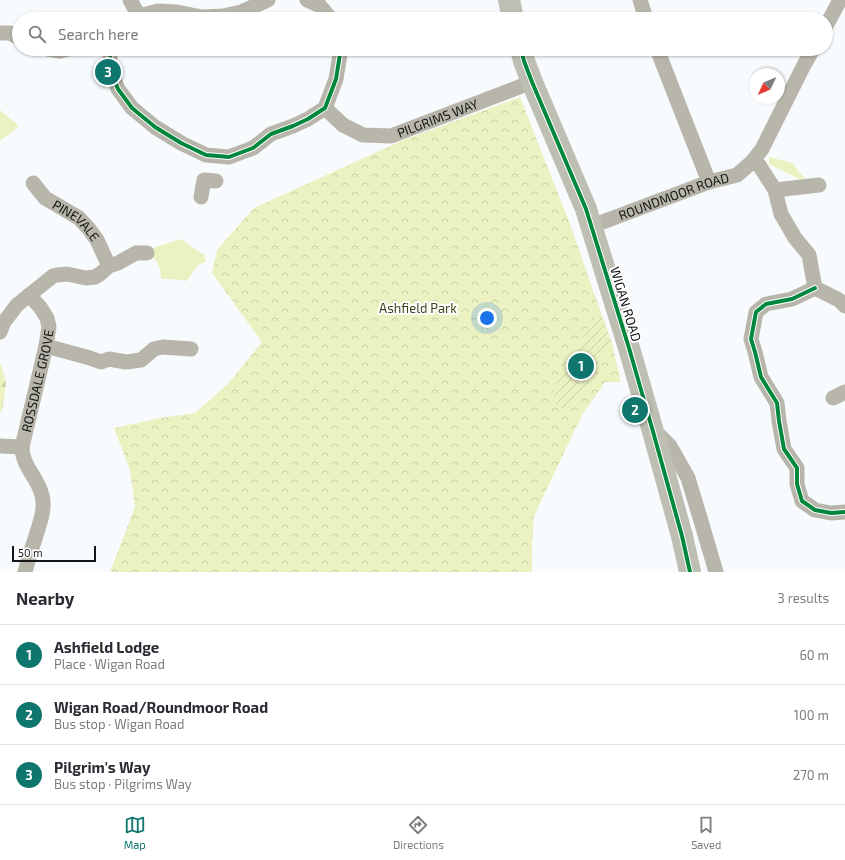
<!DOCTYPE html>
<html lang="en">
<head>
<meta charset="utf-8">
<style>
  :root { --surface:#fff; --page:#f2f2f3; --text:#2b2b33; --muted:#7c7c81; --line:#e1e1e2; --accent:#0f766e }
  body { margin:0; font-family:"Exo 2",sans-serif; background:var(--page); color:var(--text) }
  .compass { position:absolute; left:749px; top:68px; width:36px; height:36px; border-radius:50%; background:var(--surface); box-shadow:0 1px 3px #0004; rotate:226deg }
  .scale { position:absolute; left:12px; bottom:10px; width:84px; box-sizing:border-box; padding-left:4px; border:2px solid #141516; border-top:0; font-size:11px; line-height:14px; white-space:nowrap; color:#141516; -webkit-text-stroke:3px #fff; paint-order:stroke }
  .you { position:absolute; left:487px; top:318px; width:14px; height:14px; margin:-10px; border:3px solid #fff; border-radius:50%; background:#1a73e8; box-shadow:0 0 0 6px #1a73e833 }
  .badge { display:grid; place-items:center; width:26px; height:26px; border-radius:50%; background:var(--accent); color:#fff; font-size:13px; font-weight:700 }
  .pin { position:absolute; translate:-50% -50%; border:2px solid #fff; box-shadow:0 1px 4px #0006 }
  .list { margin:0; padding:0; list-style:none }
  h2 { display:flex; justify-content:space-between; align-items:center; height:52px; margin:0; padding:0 16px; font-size:17px }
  h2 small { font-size:13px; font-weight:400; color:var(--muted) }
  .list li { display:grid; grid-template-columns:26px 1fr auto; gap:12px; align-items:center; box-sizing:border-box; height:60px; padding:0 16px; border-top:1px solid var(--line) }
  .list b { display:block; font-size:15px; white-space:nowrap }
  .list p { margin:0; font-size:13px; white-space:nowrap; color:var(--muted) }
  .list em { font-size:13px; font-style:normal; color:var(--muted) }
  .icon { flex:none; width:22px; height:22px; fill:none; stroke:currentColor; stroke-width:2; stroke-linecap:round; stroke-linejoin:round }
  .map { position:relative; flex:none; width:845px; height:572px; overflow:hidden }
  .search { position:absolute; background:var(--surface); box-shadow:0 1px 3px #0004; left:12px; right:12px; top:12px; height:44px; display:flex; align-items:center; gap:10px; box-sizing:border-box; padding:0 14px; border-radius:22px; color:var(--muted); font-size:15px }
  .sheet { height:232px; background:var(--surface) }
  nav { display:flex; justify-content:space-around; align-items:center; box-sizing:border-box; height:56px; border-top:1px solid var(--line); background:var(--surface); font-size:11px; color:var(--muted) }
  nav a { display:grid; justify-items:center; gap:2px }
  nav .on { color:var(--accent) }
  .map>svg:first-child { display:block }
</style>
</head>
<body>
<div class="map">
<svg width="845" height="572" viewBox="0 0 845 572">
  <defs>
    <pattern id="forest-firs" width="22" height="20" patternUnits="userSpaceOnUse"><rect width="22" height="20" fill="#ebf1c1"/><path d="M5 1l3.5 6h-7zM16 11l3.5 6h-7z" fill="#c9cea5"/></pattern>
    <pattern id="park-crowns" width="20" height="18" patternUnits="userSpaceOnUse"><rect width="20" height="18" fill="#ebf1c1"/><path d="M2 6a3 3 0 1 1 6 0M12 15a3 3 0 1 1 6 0" fill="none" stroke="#c9cea5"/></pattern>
    <pattern id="garden-furrows" width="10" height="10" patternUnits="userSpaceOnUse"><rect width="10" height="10" fill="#ebf1c1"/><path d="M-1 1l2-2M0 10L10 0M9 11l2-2" fill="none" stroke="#c9cea5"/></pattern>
  </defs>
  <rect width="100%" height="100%" fill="#f8fbfd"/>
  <path fill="#ebf1c1" d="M 0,110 L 19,126 L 0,141 Z
    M 769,157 L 792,163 L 805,179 L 803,181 L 769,164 Z
    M 181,239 L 204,255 L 206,262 C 196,263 193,274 186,281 L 172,279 L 161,279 C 161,269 159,262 151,256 L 150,249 Z"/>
  <path fill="url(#forest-firs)" d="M 0,364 L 1,364 L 6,383 L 3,407 L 0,414 Z"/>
  <path fill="url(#park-crowns)" d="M 520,97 L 570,224 L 600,310 L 573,352 L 558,408 L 572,405 L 592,375 L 602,355 L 612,343 L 621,382 L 605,382 L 582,415 L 534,516 L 532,546 L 532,572 L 110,572 L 135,507 L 130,470 L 114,428 L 160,418 L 195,413 L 228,384 L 262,342 L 212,273 L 217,250 L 254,208 L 401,141 Z"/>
  <path fill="url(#garden-furrows)" d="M 600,310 L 612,343 L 602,355 L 592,375 L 572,406 L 558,409 L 553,390 L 573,352 Z"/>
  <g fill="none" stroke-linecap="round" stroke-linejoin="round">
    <g stroke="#b8b6ab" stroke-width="15">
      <path d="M 130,0 L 139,16"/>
      <path d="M 307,0 L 320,6 L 331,19"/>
      <path d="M 640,0 L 646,19"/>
      <path d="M 136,19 L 139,16 L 158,11 L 177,12 L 202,17 L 223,16 L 241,12 L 268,0"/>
      <path d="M 826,26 L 840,0"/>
      <path d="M 0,33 L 10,33 L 19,38"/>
      <path d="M 48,49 L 60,51 L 69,49"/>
      <path d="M 111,49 L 109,67 L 118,89 L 132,108 L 155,127 L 181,143 L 206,155 L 229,157 L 253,148 L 271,134 L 293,126 L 308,119 L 325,108 L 336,79 L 340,54 L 339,49"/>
      <path d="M 657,49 L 709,182"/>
      <path id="s1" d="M 325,108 L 343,125 L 363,135 L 391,136 L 532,82"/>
      <path d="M 752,162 L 759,165 L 775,190 L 781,214 L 795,238 L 809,255 L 815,288 L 839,300 L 845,306"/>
      <path id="s2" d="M 33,183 L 45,198 L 79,218 L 89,229 L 97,240 L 109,266"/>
      <path d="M 775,190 L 819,185"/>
      <path d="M 201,197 L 204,180 L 216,181"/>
      <path id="s3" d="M 592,226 L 709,182 L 737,175 L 752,162 L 762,149 L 804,65 L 813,49"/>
      <path d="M 815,288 L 792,299 L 766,304 L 756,312 L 751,339 L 755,352 L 761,377 L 777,403 L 779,421 L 784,449 L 797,468 L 797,484 L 802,501 L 815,510 L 831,513 L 845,512"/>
      <path d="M 0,332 L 4,322 L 17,305 L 53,276 L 57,275 L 67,274 L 86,278 L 95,277 L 100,274 L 109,266 L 118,263 L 136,253 L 147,253"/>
      <path d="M 46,346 L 90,358 L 101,362 L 109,359 L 126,362 L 141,360 L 154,349 L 163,347 L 191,349"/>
      <path d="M 833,398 L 845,392"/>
      <path d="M 654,430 L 670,446 L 688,478 L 701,521 L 716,572"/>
      <path d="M 0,446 L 22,447 C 22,465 36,476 41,492 C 47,508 39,524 35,539 C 31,550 28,561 25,572"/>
      <path id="s4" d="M 22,447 L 46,346 L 49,327 L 47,318 L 40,307 L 29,295"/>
    </g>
    <path stroke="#bebeb2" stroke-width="22" d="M 509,0 L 513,19
      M 521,49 L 524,61 L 532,82 L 586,209 L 629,348 L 652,428 L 682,536 L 690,572"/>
    <defs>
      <path id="cycleway" d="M 111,49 L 109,67 L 118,89 L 132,108 L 155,127 L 181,143 L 206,155 L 229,157 L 253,148 L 271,134 L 293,126 L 308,119 L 325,108 L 336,79 L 340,54 L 339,49
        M 521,49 L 524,61 L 532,82 L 586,209 L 629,348 L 652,428 L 682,536 L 690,572
        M 815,288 L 792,299 L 766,304 L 756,312 L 751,339 L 755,352 L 761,377 L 777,403 L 779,421 L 784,449 L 797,468 L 797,484 L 802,501 L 815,510 L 831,513 L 845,512"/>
    </defs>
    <use href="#cycleway" stroke="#fff" stroke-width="6"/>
    <use href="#cycleway" stroke="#00873e" stroke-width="4"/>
  </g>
  <g text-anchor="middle" stroke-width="4" stroke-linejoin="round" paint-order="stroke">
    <g font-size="13" fill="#141516" stroke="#fff">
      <text dy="5" stroke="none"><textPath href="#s1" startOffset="125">PILGRIMS WAY</textPath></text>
      <text dy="5" stroke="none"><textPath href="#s3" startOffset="87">ROUNDMOOR ROAD</textPath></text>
      <text dy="5" stroke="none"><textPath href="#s2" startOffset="58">PINEVALE</textPath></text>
      <text transform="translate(626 304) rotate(73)" y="5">WIGAN ROAD</text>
      <text dy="5" stroke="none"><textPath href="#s4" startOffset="68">ROSSDALE GROVE</textPath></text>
    </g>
    <g font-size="13" fill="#43461c" stroke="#fff">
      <text x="418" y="313">Ashfield Park</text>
    </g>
  </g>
</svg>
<svg class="compass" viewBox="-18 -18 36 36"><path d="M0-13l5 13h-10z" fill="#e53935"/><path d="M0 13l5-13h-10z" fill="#7c7c81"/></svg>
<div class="scale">50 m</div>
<div class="you"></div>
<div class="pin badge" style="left:581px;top:366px">1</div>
<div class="pin badge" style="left:635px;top:410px">2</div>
<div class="pin badge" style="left:108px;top:72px">3</div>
<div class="search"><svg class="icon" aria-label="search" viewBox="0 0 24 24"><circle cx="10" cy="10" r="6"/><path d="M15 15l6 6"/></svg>Search here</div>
</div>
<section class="sheet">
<h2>Nearby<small>3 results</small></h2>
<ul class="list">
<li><span class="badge">1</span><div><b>Ashfield Lodge</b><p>Place · Wigan Road</p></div><em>60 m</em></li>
<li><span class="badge">2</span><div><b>Wigan Road/Roundmoor Road</b><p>Bus stop · Wigan Road</p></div><em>100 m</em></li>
<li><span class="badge">3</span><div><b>Pilgrim's Way</b><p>Bus stop · Pilgrims Way</p></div><em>270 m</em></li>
</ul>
</section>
<nav>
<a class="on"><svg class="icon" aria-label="map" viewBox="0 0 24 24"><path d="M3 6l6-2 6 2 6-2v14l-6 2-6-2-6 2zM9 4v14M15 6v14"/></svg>Map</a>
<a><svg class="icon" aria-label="directions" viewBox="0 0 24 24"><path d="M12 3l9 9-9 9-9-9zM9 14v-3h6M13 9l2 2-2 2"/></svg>Directions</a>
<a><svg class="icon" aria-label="saved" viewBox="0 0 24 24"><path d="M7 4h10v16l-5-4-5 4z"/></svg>Saved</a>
</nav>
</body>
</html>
